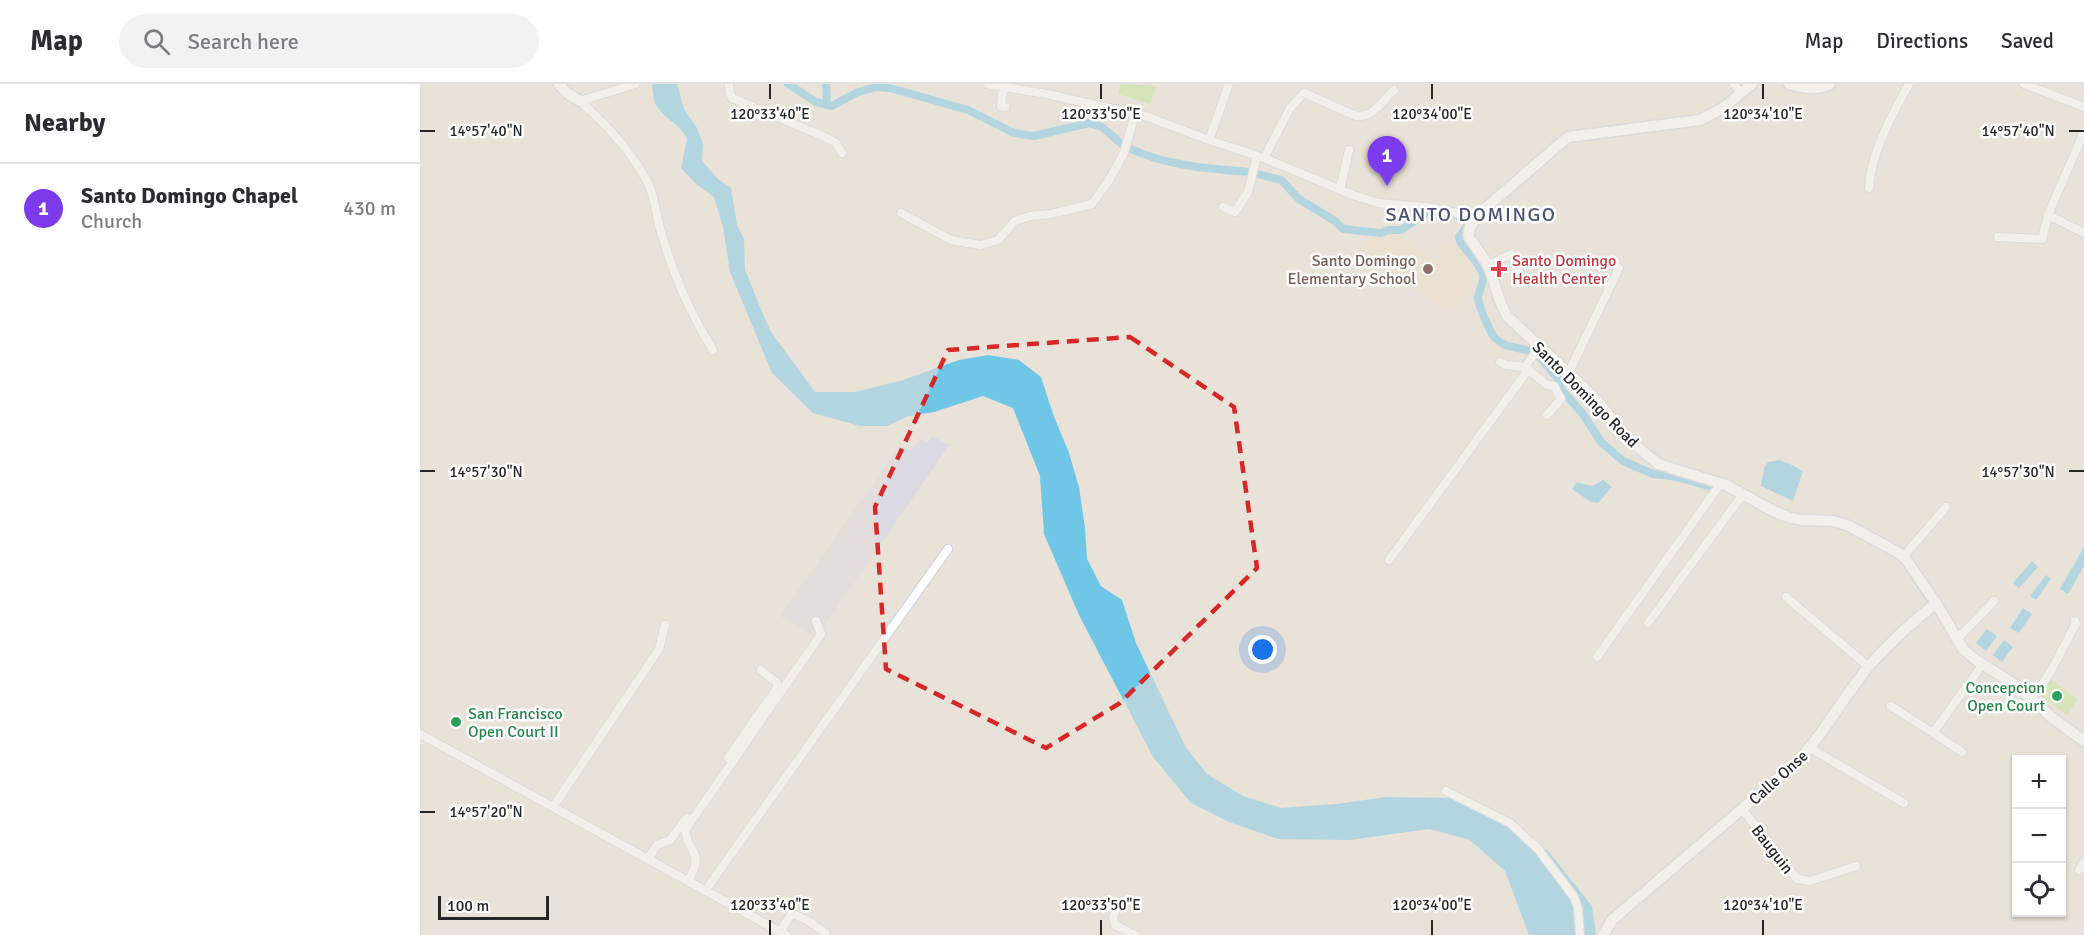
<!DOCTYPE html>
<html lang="en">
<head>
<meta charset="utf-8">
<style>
  :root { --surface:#fff; --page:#f2f2f3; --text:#2b2b33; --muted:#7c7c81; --line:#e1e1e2; --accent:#7c3aed }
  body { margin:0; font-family:Signika,sans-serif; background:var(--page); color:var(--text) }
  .controls { position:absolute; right:18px; bottom:18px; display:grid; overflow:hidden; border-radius:0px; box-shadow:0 2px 4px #0004 }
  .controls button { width:54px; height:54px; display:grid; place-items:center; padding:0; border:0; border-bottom:2px solid var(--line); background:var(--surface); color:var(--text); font:30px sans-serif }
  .scale { position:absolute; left:18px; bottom:15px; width:111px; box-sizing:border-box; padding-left:6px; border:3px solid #262626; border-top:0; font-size:16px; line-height:21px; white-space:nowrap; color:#262626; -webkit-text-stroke:4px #fff; paint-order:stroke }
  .you { position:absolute; left:843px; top:566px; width:21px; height:21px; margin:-15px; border:4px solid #fff; border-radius:50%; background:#1a73e8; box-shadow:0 0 0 9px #1a73e833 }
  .badge { display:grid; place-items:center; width:39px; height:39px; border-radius:50%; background:var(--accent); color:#fff; font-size:20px; font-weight:700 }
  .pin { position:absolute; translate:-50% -50px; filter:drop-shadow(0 2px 3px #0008) }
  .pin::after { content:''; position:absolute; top:32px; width:21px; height:18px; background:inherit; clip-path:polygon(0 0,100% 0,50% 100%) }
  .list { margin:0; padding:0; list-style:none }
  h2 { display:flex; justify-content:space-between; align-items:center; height:78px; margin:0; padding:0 24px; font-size:26px }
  h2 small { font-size:20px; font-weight:400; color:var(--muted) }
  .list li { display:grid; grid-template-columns:39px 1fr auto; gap:18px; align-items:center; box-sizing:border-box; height:90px; padding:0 24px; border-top:2px solid var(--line) }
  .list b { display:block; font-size:22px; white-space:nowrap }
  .list p { margin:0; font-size:20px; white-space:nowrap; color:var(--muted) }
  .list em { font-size:20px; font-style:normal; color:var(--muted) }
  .icon { flex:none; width:33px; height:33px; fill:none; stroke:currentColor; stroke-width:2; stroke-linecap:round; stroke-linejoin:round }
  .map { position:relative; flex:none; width:1664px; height:851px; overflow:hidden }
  header { display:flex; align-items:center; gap:36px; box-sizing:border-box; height:84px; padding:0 30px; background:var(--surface); border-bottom:2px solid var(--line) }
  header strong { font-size:28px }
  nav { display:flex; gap:33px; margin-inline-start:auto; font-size:21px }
  .search { width:420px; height:54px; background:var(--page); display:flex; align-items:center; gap:15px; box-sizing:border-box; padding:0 21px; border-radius:33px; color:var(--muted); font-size:22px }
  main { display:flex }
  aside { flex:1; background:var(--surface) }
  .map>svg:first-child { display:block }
</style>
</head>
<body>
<header>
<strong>Map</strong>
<div class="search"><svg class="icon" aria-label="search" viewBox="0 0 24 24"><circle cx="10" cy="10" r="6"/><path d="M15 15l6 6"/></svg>Search here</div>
<nav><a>Map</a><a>Directions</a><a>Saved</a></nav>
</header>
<main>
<aside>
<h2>Nearby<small></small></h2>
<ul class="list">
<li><span class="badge">1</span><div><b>Santo Domingo Chapel</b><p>Church</p></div><em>430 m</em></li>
</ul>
</aside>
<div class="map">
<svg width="1664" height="851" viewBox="0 0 1664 851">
  <rect width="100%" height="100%" fill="#e9e2d8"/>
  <path fill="#dbd9e1" d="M 512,352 L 529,361 L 396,554 L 360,532 L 480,361 L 490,367 L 500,355 L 507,359 Z"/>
  <path fill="#eadfc8" d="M 969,147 L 1016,177 L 1030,156 L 1044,165 L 1057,192 L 1033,229 L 938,169 L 952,149 L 963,156 Z"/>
  <path fill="#c1e592" d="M 701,0 L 736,2 L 730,20 L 698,10 Z
    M 1628,594 L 1658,615 L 1647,631 L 1617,609 Z"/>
  <path fill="#6fc6e7" d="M 232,0 L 257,0 L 264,25 L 277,44 L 283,60 L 282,77 L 298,95 L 311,104 L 317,141 L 324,155 L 325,186 L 345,235 L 351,248 L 395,308 L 435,308 L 480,297 L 539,276 L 568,271 L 599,276 L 621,293 L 633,330 L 649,369 L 659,403 L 665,444 L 667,475 L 681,502 L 702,516 L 716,559 L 766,664 L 787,690 L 823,712 L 861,724 L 917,720 L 966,713 L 1038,714 L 1074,732 L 1128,767 L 1172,822 L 1176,851 L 1109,851 L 1085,787 L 1050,756 L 1009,745 L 930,756 L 858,755 L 809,738 L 771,719 L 733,673 L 659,531 L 624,450 L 620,392 L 593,324 L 563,312 L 514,328 L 489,332 L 467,342 L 440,342 L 393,329 L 352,289 L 310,188 L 303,143 L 294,113 L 276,100 L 261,84 L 267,55 C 260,39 242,34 235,19 C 233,13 233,6 232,0 Z
    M 1359,376 L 1368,379 L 1383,387 L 1373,417 L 1341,402 L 1344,384 L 1348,378 Z
    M 1183,396 L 1192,403 L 1178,419 L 1171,418 L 1152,405 L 1157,398 L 1172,402 Z
    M 1664,463 L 1664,482 L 1648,510 L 1640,505 Z
    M 1612,477 L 1618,483 L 1599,504 L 1593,499 Z
    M 1626,491 L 1631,495 L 1616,516 L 1610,512 Z
    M 1603,524 L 1612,530 L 1599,549 L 1590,544 Z
    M 1567,545 L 1577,552 L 1566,567 L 1556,559 Z
    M 1584,556 L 1593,563 L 1582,578 L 1573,571 Z"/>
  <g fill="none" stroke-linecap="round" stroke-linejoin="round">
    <path stroke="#6fc6e7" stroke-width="2" d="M 1339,425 C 1364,440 1386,442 1414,442
      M 1480,476 L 1510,521"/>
    <path stroke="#6fc6e7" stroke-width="8" d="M 368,0 L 396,18 L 412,22 L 436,9 L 455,3 L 470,4 L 548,26 L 594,49 L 614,52 L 669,39 L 682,43 L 703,61
      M 406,0 L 407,21
      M 709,64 C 746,82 790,85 831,88
      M 838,90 L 861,96 L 879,115 L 915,137 L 923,145 L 961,149 L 968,146 L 981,146 L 1007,129 L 1027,130
      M 1039,132 L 1047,136 L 1047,142 L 1039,153 L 1040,157 C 1046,168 1062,180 1063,192 C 1064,199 1058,207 1058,215 C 1059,222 1070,249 1075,254 C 1087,266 1101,262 1114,269 C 1119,271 1134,290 1139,296 L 1140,304 L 1163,330 L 1181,358 L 1203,377 L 1233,390 L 1252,392 L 1296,404"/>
    <defs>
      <path id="street" d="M 309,0 L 310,10 L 312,14 L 405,53 L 416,59 L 422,69
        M 567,0 L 627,10 L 728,33 L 789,56 L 844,74 L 933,111 L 958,119 L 1006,123 L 1058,133
        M 1314,0 L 1321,9
        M 1604,0 L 1664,23
        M 583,3 L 581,22 L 585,23
        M 160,17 C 187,42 211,66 228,99 C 235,113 236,132 241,148 C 254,192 269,227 293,266
        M 160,17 L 215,0
        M 789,56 L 809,0
        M 844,74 L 870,24 L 884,9 L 936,32 C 953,34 963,17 974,6
        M 1449,104 C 1451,68 1472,31 1489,0
        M 920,106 L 929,66
        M 803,123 L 815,128 L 828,108 L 837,72
        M 481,129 L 531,156 L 560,161 L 578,156 L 595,137 L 610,132 L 631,130 L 672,120 L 688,98 L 704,69 L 715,30
        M 1628,131 L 1664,149
        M 1578,153 L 1622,155 L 1628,131 L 1664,48
        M 1068,181 L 1091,170 L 1102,194
        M 1120,262 L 1105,283 L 1127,301 L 1134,302 L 1141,315 L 1127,331
        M 1080,278 L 1085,281 L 1105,283
        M 1149,288 L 1199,184
        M 1483,473 L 1526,423
        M 969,476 L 1108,286
        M 1366,513 L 1449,583
        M 1228,539 L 1323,410
        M 1537,555 L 1574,517
        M 1177,573 L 1301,399
        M 1611,614 C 1632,592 1641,565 1656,540 L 1655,537
        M 1471,622 L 1513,649 L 1562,581
        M 1513,649 L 1542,668
        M 0,650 L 366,851
        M 1390,664 L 1484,719
        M 308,674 L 357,604 L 357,599 L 341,586
        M 1026,707 L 1090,739 L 1118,765 L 1154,813 L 1158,824 L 1160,851
        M 133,723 L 239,565 L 245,541
        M 1322,725 L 1377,795 L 1390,797 L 1436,782
        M 228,775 L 237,761 L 250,756 L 267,734
        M 1659,786 L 1664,778
        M 268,797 C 287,765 265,770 266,745 L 401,550 L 396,537
        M 285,807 L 528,465
        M 697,820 L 693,834 L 695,841 L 715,851
        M 360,848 L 372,829 L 390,838 L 405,849"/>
      <path id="secondary" d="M 139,0 L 147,9 L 160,17
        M 1332,0 L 1303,24 L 1280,36 L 1148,53 L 1062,127 C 1056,136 1047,142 1049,153 C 1055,163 1063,172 1068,182 C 1076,199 1077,218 1088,233 L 1176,315 L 1207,354 L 1238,380 L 1306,401 L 1353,427 L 1368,433 L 1381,436 L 1414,437 L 1429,442 L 1479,469 L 1485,474 L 1516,519 L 1543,565 L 1556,576 L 1597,602 L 1635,636 L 1664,657
        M 1369,0 C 1382,4 1397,7 1410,0
        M 1183,851 L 1192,836 L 1377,678 C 1405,649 1423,613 1449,582 C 1469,560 1492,538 1516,519"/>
    </defs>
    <use href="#street" stroke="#ced1df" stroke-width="10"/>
    <use href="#secondary" stroke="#ced1df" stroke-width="13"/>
    <use href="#street" stroke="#fff" stroke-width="8"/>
    <use href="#secondary" stroke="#fff" stroke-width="10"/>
  </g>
  <path d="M0 0H1664V851H0ZM 710,253 L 814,323 L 837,484 L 700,619 L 626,664 L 466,585 L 455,423 L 528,266 Z" fill="#e9e2d8" fill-opacity=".55" fill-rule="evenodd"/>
  <path fill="none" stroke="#d62828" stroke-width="4.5" stroke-dasharray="12 8" stroke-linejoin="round" d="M 710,253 L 814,323 L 837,484 L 700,619 L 626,664 L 466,585 L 455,423 L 528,266 Z"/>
  <path fill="none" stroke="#262626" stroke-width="2" d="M 350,0 L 350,15M 681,0 L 681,15M 1012,0 L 1012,15M 1343,0 L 1343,15M 0,47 L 15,47M 1649,47 L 1664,47M 0,387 L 15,387M 1649,387 L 1664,387M 0,728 L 15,728M 350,836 L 350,851M 681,836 L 681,851M 1012,836 L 1012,851M 1343,836 L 1343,851"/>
  <circle fill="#8d6e63" stroke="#fff" stroke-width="2" cx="1008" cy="185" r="6"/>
  <path fill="#e0444e" stroke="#fff" stroke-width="2" d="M1076 176h6v6h6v6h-6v6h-6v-6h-6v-6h6z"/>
  <g fill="#2e9e5b" stroke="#fff" stroke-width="2">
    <circle cx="1637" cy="612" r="6"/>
    <circle cx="36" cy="638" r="6"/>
  </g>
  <g text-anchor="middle" stroke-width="5" stroke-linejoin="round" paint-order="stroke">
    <g font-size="16" fill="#785e54" stroke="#fff" text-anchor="end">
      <text x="996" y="182">Santo Domingo<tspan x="996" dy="18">Elementary School</tspan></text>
    </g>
    <g font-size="16" fill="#be3a42" stroke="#fff" text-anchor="start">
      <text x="1092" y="182">Santo Domingo<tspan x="1092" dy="18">Health Center</tspan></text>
    </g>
    <g font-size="16" fill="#262626" stroke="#fff">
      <text transform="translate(1166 310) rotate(45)" y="6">Santo Domingo Road</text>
      <text transform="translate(1358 693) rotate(-42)" y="6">Calle Onse</text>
      <text transform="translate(1353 765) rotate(52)" y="6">Bauguin</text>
    </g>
    <g font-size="16" fill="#27864d" stroke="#fff" text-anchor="end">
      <text x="1625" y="609">Concepcion<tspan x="1625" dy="18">Open Court</tspan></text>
      <text x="48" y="635" text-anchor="start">San Francisco<tspan x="48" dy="18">Open Court II</tspan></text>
    </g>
    <g font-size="20" letter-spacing="1.5" fill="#4a5174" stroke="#fff">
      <text x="1051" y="137">SANTO DOMINGO</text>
    </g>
  </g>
  <g font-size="15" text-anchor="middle" fill="#262626" stroke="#fff" stroke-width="5" stroke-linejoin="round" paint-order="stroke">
    <text x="350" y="35">120°33'40"E</text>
    <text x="681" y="35">120°33'50"E</text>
    <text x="1012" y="35">120°34'00"E</text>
    <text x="1343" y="35">120°34'10"E</text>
    <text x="66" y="52">14°57'40"N</text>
    <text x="1598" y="52">14°57'40"N</text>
    <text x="66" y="393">14°57'30"N</text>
    <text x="1598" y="393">14°57'30"N</text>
    <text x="66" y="733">14°57'20"N</text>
    <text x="350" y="826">120°33'40"E</text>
    <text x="681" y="826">120°33'50"E</text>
    <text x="1012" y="826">120°34'00"E</text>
    <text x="1343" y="826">120°34'10"E</text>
  </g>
</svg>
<div class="controls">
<button>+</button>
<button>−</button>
<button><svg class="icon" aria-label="locate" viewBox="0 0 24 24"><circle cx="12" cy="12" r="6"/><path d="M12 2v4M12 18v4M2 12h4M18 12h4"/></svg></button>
</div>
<div class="scale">100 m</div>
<div class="you"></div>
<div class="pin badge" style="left:967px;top:102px">1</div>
</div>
</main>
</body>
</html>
